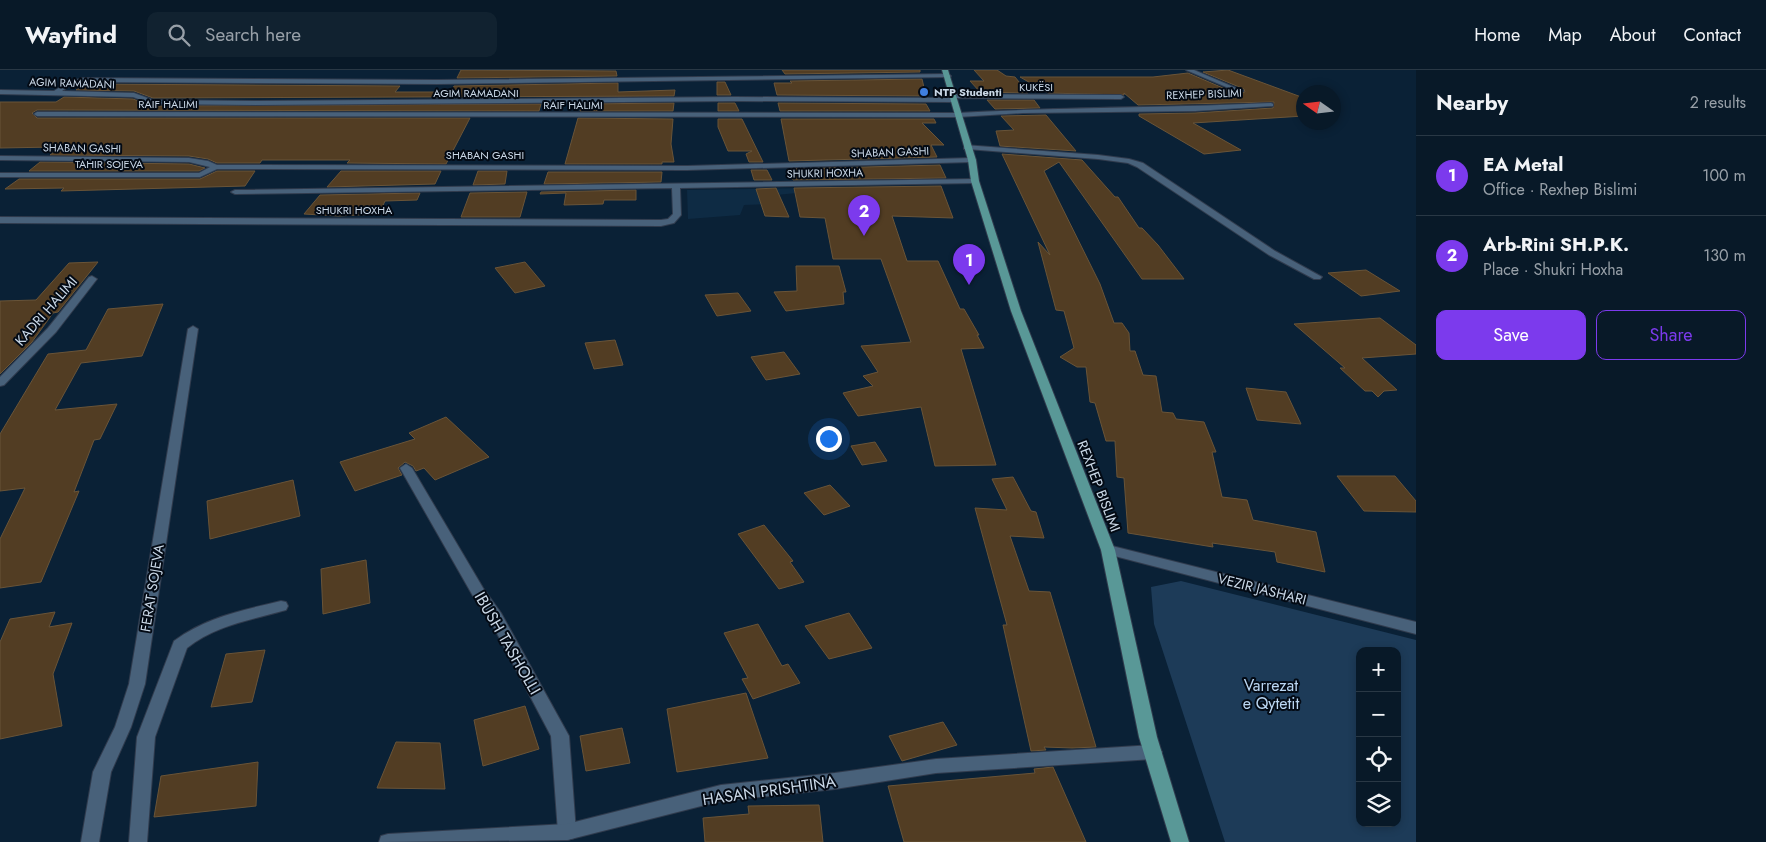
<!DOCTYPE html>
<html lang="en">
<head>
<meta charset="utf-8">
<style>
  :root { --surface:#081928; --page:#112230; --text:#f1f3f6; --muted:#98a0a8; --line:#293845; --accent:#7c3aed }
  body { margin:0; font-family:Jost,sans-serif; background:var(--page); color:var(--text) }
  .controls { position:absolute; right:15px; bottom:15px; display:grid; overflow:hidden; border-radius:10px; box-shadow:0 2px 8px #0003 }
  .controls button { width:45px; height:45px; display:grid; place-items:center; padding:0; border:0; border-bottom:1px solid var(--line); background:var(--surface); color:var(--text); font:25px sans-serif }
  .compass { position:absolute; left:1296px; top:15px; width:45px; height:45px; border-radius:50%; background:var(--surface); box-shadow:0 2px 8px #0003; rotate:284deg }
  .you { position:absolute; left:828px; top:368px; width:18px; height:18px; margin:-12px; border:4px solid #fff; border-radius:50%; background:#1a73e8; box-shadow:0 0 0 8px #1a73e833 }
  .badge { display:grid; place-items:center; width:32px; height:32px; border-radius:50%; background:var(--accent); color:#fff; font-size:16px; font-weight:700 }
  .pin { position:absolute; translate:-50% -41px; filter:drop-shadow(0 1px 2px #0008) }
  .pin::after { content:''; position:absolute; top:26px; width:18px; height:15px; background:inherit; clip-path:polygon(0 0,100% 0,50% 100%) }
  .list { margin:0; padding:0; list-style:none }
  h2 { display:flex; justify-content:space-between; align-items:center; height:65px; margin:0; padding:0 20px; font-size:21px }
  h2 small { font-size:16px; font-weight:400; color:var(--muted) }
  .list li { display:grid; grid-template-columns:32px 1fr auto; gap:15px; align-items:center; box-sizing:border-box; height:80px; padding:0 20px; border-top:1px solid var(--line) }
  .list b { display:block; font-size:19px; white-space:nowrap }
  .list p { margin:0; font-size:16px; white-space:nowrap; color:var(--muted) }
  .list em { font-size:16px; font-style:normal; color:var(--muted) }
  .actions { display:flex; gap:10px; padding:15px 20px }
  .actions a { flex:1; padding:11px 0; border:1px solid var(--accent); border-radius:10px; text-align:center; font-size:18px; color:var(--accent) }
  .actions .main { background:var(--accent); color:#fff }
  .icon { flex:none; width:28px; height:28px; fill:none; stroke:currentColor; stroke-width:2; stroke-linecap:round; stroke-linejoin:round }
  .map { position:relative; flex:none; width:1416px; height:772px; overflow:hidden }
  header { display:flex; align-items:center; gap:30px; box-sizing:border-box; height:70px; padding:0 25px; background:var(--surface); border-bottom:1px solid var(--line) }
  header strong { font-size:24px }
  nav { display:flex; gap:28px; margin-inline-start:auto; font-size:18px }
  .search { width:350px; height:45px; background:var(--page); display:flex; align-items:center; gap:12px; box-sizing:border-box; padding:0 18px; border-radius:10px; color:var(--muted); font-size:19px }
  main { display:flex }
  aside { flex:1; background:var(--surface) }
  .map>svg:first-child { display:block }
</style>
</head>
<body>
<header>
<strong>Wayfind</strong>
<div class="search"><svg class="icon" aria-label="search" viewBox="0 0 24 24"><circle cx="10" cy="10" r="6"/><path d="M15 15l6 6"/></svg>Search here</div>
<nav><a>Home</a><a>Map</a><a>About</a><a>Contact</a></nav>
</header>
<main>
<div class="map">
<svg width="1416" height="772" viewBox="0 0 1416 772">
  <rect width="100%" height="100%" fill="#0a2136"/>
  <path fill="#0e2b44" d="M 810,118 L 807,122 L 776,125 L 773,134 L 744,135 L 740,145 L 688,149 L 687,120 Z"/>
  <path fill="#1d3b58" fill-rule="evenodd" d="M 1181,511 L 1416,570 L 1416,772 L 1225,772 L 1154,554 L 1151,517 ZM 1360,581 L 1397,581 L 1397,753 L 1360,753 Z"/>
  <path fill="#523d23" stroke="#695438" d="M 461,0 L 616,1 L 617,6 L 457,8 Z
    M 782,0 L 920,0 L 920,2 L 785,4 Z
    M 974,0 L 997,0 L 1006,6 L 1015,7 L 1028,23 L 980,22 L 970,11 L 984,11 Z
    M 1228,0 L 1304,28 L 1304,46 L 1193,53 L 1241,80 L 1204,84 L 1139,46 L 1139,44 L 1195,43 L 1273,38 L 1274,32 L 1138,35 L 1124,23 L 1124,25 L 1048,23 L 1020,7 L 1153,7 L 1188,3 L 1237,24 L 1245,22 L 1244,19 L 1203,2 Z
    M 922,9 L 926,26 L 777,25 L 774,13 L 792,13 L 790,11 Z
    M 717,12 L 725,12 L 731,25 L 717,25 Z
    M 618,13 L 618,22 L 675,20 L 674,26 L 153,28 L 134,21 L 76,20 L 85,14 L 400,16 L 395,22 L 451,22 L 454,16 Z
    M 64,27 L 133,29 L 152,36 L 541,34 L 539,41 L 37,40 L 32,43 L 37,48 L 470,48 L 446,94 L 347,93 L 350,90 L 262,90 L 260,93 L 217,93 L 208,89 L 189,86 L 50,85 L 58,79 L 52,79 L 55,77 L 0,78 L 0,32 L 56,32 Z
    M 987,30 L 1034,30 L 1040,38 L 995,39 Z
    M 674,33 L 673,41 L 580,41 L 582,34 Z
    M 718,33 L 735,33 L 739,41 L 718,41 Z
    M 778,33 L 926,34 L 930,41 L 780,41 Z
    M 1046,45 L 1076,81 L 1000,76 L 996,61 L 1014,60 L 1001,46 Z
    M 578,48 L 673,49 L 671,74 L 674,92 L 662,92 L 662,94 L 565,94 Z
    M 718,49 L 742,49 L 763,92 L 749,92 L 746,84 L 752,81 L 728,81 L 718,57 Z
    M 781,49 L 934,49 L 936,53 L 922,53 L 944,75 L 931,75 L 937,87 L 789,91 Z
    M 1002,84 L 1082,90 L 1115,127 L 1118,127 L 1139,158 L 1142,158 L 1158,175 L 1184,209 L 1142,209 L 1059,92 L 1044,101 L 1100,214 L 1114,253 L 1122,253 L 1129,263 L 1130,281 L 1135,281 L 1143,305 L 1156,306 L 1162,342 L 1173,343 L 1176,349 L 1204,352 L 1216,382 L 1212,382 L 1222,427 L 1247,430 L 1253,450 L 1316,462 L 1325,502 L 1277,492 L 1275,482 L 1212,473 L 1213,477 L 1128,463 L 1124,408 L 1117,407 L 1115,371 L 1106,371 L 1095,333 L 1090,332 L 1086,297 L 1077,297 L 1060,287 L 1074,278 L 1064,241 L 1056,240 L 1038,172 L 1050,185 Z
    M 40,92 L 189,94 L 205,98 L 199,101 L 29,101 Z
    M 940,95 L 946,108 L 793,110 L 790,99 Z
    M 751,100 L 767,100 L 772,110 L 754,110 Z
    M 217,101 L 255,101 L 245,116 L 61,121 L 64,118 L 5,119 L 19,109 L 200,109 Z
    M 341,101 L 441,101 L 435,114 L 327,117 Z
    M 478,101 L 507,101 L 505,114 L 473,115 Z
    M 548,102 L 662,102 L 661,112 L 544,114 Z
    M 941,116 L 953,148 L 892,146 L 907,191 L 938,191 L 960,239 L 964,239 L 979,265 L 977,265 L 984,278 L 961,279 L 996,395 L 935,396 L 921,337 L 858,346 L 843,323 L 873,316 L 863,306 L 878,302 L 861,276 L 911,272 L 881,189 L 833,189 L 825,148 L 800,147 L 794,118 Z
    M 776,118 L 789,147 L 765,146 L 756,119 Z
    M 636,120 L 636,130 L 604,130 L 603,134 L 564,135 L 566,123 L 540,124 L 541,122 Z
    M 527,122 L 520,147 L 461,147 L 470,123 Z
    M 420,123 L 417,130 L 385,131 L 379,144 L 338,146 L 304,144 L 320,125 Z
    M 98,192 L 58,242 L 53,243 L 32,272 L 0,304 L 0,231 L 36,230 L 69,193 Z
    M 525,192 L 545,216 L 515,223 L 495,198 Z
    M 796,196 L 839,196 L 846,222 L 843,222 L 844,234 L 786,241 L 774,222 L 797,221 Z
    M 1366,200 L 1400,221 L 1361,226 L 1328,203 Z
    M 738,223 L 751,241 L 717,246 L 705,225 Z
    M 163,234 L 142,286 L 81,293 L 55,340 L 117,334 L 100,369 L 94,370 L 74,422 L 79,421 L 41,512 L 0,518 L 0,469 L 25,418 L 0,421 L 0,364 L 48,284 L 86,280 L 108,239 Z
    M 1380,248 L 1416,275 L 1416,284 L 1362,288 L 1397,320 L 1384,321 L 1378,327 L 1372,321 L 1365,321 L 1340,298 L 1345,298 L 1294,254 Z
    M 615,270 L 623,295 L 594,299 L 585,273 Z
    M 784,282 L 800,304 L 766,310 L 751,287 Z
    M 1246,318 L 1286,322 L 1301,354 L 1257,350 Z
    M 446,347 L 489,387 L 435,410 L 424,398 L 416,401 L 413,396 L 405,392 L 398,398 L 402,405 L 355,421 L 340,392 L 415,369 L 409,363 Z
    M 875,372 L 887,391 L 862,395 L 851,376 Z
    M 1337,406 L 1395,406 L 1416,431 L 1416,442 L 1364,441 Z
    M 1013,407 L 1031,441 L 1036,442 L 1044,468 L 1010,466 L 1029,521 L 1050,522 L 1096,677 L 1072,678 L 1044,677 L 1046,680 L 1031,681 L 1003,555 L 1007,555 L 975,438 L 1007,440 L 992,409 Z
    M 293,410 L 300,446 L 210,469 L 207,431 Z
    M 830,415 L 850,436 L 824,445 L 804,423 Z
    M 764,455 L 793,491 L 790,492 L 804,512 L 779,519 L 738,464 Z
    M 366,490 L 370,533 L 323,544 L 321,499 Z
    M 55,542 L 49,557 L 72,553 L 53,604 L 62,656 L 0,669 L 0,572 L 10,549 Z
    M 849,543 L 872,578 L 829,589 L 805,556 Z
    M 758,554 L 782,596 L 788,594 L 800,613 L 753,629 L 742,609 L 748,608 L 724,563 Z
    M 265,580 L 252,632 L 211,637 L 226,584 Z
    M 746,623 L 768,688 L 677,702 L 667,639 Z
    M 525,636 L 539,679 L 483,696 L 474,650 Z
    M 943,652 L 957,675 L 902,691 L 889,666 Z
    M 622,658 L 630,693 L 586,701 L 580,666 Z
    M 396,672 L 440,673 L 445,719 L 377,718 Z
    M 258,692 L 256,736 L 154,747 L 161,706 Z
    M 1053,697 L 1086,772 L 904,772 L 888,716 L 1035,703 L 1034,699 Z
    M 819,735 L 823,772 L 705,772 L 703,748 L 749,744 L 748,736 Z"/>
  <g fill="none" stroke-linecap="round" stroke-linejoin="round">
    <defs>
      <path id="minor" d="M 1186,0 L 1194,0 L 1243,21 L 1238,22 Z
        M 948,4 L 951,6 L 950,7 L 437,14 L 83,12 L 72,14 L 62,21 L 134,23 L 153,30 L 256,31 L 735,27 L 952,28 L 949,26 L 952,24 L 1121,25 L 1124,27 L 1121,29 L 953,28 L 956,30 L 953,32 L 735,31 L 256,35 L 152,34 L 133,27 L 0,24 L 0,20 L 54,21 L 68,12 L 83,8 L 437,10 Z
        M 1271,33 L 1273,34 L 1273,36 L 1195,41 L 1023,43 L 958,47 L 37,46 L 34,44 L 37,42 L 958,43 C 1062,37 1167,38 1271,33 Z
        M 964,75 L 1098,85 L 1129,89 L 1143,93 L 1275,181 L 1322,207 L 1320,209 L 1314,209 L 1269,185 L 1137,97 L 1128,93 L 1098,89 L 967,79 L 964,79 Z
        M 0,86 L 189,88 L 208,91 L 217,95 L 687,96 L 972,88 L 976,90 L 972,92 L 687,100 L 217,99 L 200,107 L 0,107 L 0,103 L 199,103 L 210,97 L 189,92 L 0,90 Z
        M 975,109 L 978,109 L 978,113 L 680,118 L 681,145 L 674,153 L 661,156 L 0,153 L 0,147 L 661,150 L 668,149 L 673,144 L 672,118 L 235,124 L 231,122 L 235,120 Z
        M 92,206 L 97,209 L 56,262 L 4,315 L 0,316 L 0,307 L 48,258 L 89,207 Z
        M 193,256 L 198,259 L 145,614 L 131,657 L 111,702 L 99,772 L 81,772 L 93,702 L 115,657 L 129,614 L 188,259 Z
        M 406,394 L 412,398 L 483,518 L 501,543 L 569,666 L 576,762 L 574,768 L 567,770 L 560,768 L 558,762 L 551,666 L 490,550 L 473,526 L 400,398 Z
        M 1108,475 L 1416,552 L 1416,564 L 1103,483 L 1101,480 L 1103,477 Z
        M 281,531 L 286,532 L 288,536 L 286,540 C 251,550 216,555 187,578 L 155,667 L 147,772 L 129,772 L 137,667 L 174,571 C 206,547 243,540 281,531 Z"/>
      <path id="tertiary" d="M 1153,675 L 1159,677 L 1162,682 L 1159,687 L 1153,689 L 936,703 L 835,719 L 721,731 L 567,770 L 379,772 L 381,766 L 388,764 L 567,754 L 721,715 L 835,703 L 936,689 Z"/>
      <path id="primary" d="M 942,0 L 948,0 L 976,90 L 979,111 L 1021,241 L 1115,480 L 1157,667 L 1189,772 L 1171,772 L 1139,667 L 1101,480 L 1011,241 L 971,111 L 968,90 Z"/>
    </defs>
    <use href="#minor" stroke="#303b4d" stroke-width="2"/>
    <use href="#tertiary" stroke="#303b4d" stroke-width="2"/>
    <use href="#primary" stroke="#303b4d" stroke-width="2"/>
    <use href="#minor" fill="#48617a" fill-rule="evenodd"/>
    <use href="#tertiary" fill="#48617a" fill-rule="evenodd"/>
    <use href="#primary" fill="#599897" fill-rule="evenodd"/>
  </g>
  <circle fill="#3f7fe0" stroke="#030a14" stroke-width="2" cx="924" cy="22" r="5"/>
  <g text-anchor="middle" stroke-width="4" stroke-linejoin="round" paint-order="stroke">
    <g font-size="11" fill="#cad8e7" stroke="#030a14">
      <text transform="translate(72 13) rotate(2)" y="4">AGIM RAMADANI</text>
      <text x="1036" y="21">KUKËSI</text>
      <text x="476" y="27">AGIM RAMADANI</text>
      <text transform="translate(1204 24) rotate(-2)" y="4">REXHEP BISLIMI</text>
      <text x="168" y="38">RAIF HALIMI</text>
      <text x="573" y="39">RAIF HALIMI</text>
      <text transform="translate(82 78) rotate(1)" y="4">SHABAN GASHI</text>
      <text transform="translate(890 82) rotate(-2)" y="4">SHABAN GASHI</text>
      <text x="485" y="89">SHABAN GASHI</text>
      <text x="109" y="98">TAHIR SOJEVA</text>
      <text transform="translate(825 103) rotate(-1)" y="4">SHUKRI HOXHA</text>
      <text x="354" y="144">SHUKRI HOXHA</text>
    </g>
    <g font-size="11" font-weight="bold" fill="#cad8e7" stroke="#030a14" text-anchor="start">
      <text x="934" y="26">NTP Studenti</text>
    </g>
    <g font-size="14" fill="#cad8e7" stroke="#030a14">
      <text transform="translate(46 241) rotate(-49)" y="5">KADRI HALIMI</text>
      <text transform="translate(1099 416) rotate(69)" y="5">REXHEP BISLIMI</text>
      <text transform="translate(152 518) rotate(-81)" y="5">FERAT SOJEVA</text>
      <text transform="translate(1262 519) rotate(14)" y="5">VEZIR JASHARI</text>
    </g>
    <g font-size="16" fill="#cad8e7" stroke="#030a14">
      <text transform="translate(508 573) rotate(60)" y="6">IBUSH TASHOLLI</text>
      <text transform="translate(769 720) rotate(-8)" y="6">HASAN PRISHTINA</text>
    </g>
    <g font-size="16" fill="#bcd8f4" stroke="#030a14">
      <text x="1271" y="621">Varrezat<tspan x="1271" dy="18">e Qytetit</tspan></text>
    </g>
  </g>
</svg>
<div class="controls">
<button>+</button>
<button>−</button>
<button><svg class="icon" aria-label="locate" viewBox="0 0 24 24"><circle cx="12" cy="12" r="6"/><path d="M12 2v4M12 18v4M2 12h4M18 12h4"/></svg></button>
<button><svg class="icon" aria-label="layers" viewBox="0 0 24 24"><path d="M12 4l9 5-9 5-9-5zM3 14l9 5 9-5"/></svg></button>
</div>
<svg class="compass" viewBox="-18 -18 36 36"><path d="M0-13l5 13h-10z" fill="#e53935"/><path d="M0 13l5-13h-10z" fill="#98a0a8"/></svg>
<div class="you"></div>
<div class="pin badge" style="left:969px;top:215px">1</div>
<div class="pin badge" style="left:864px;top:166px">2</div>
</div>
<aside>
<h2>Nearby<small>2 results</small></h2>
<ul class="list">
<li><span class="badge">1</span><div><b>EA Metal</b><p>Office · Rexhep Bislimi</p></div><em>100 m</em></li>
<li><span class="badge">2</span><div><b>Arb-Rini SH.P.K.</b><p>Place · Shukri Hoxha</p></div><em>130 m</em></li>
</ul>
<div class="actions"><a class="main">Save</a><a>Share</a></div>
</aside>
</main>
</body>
</html>
